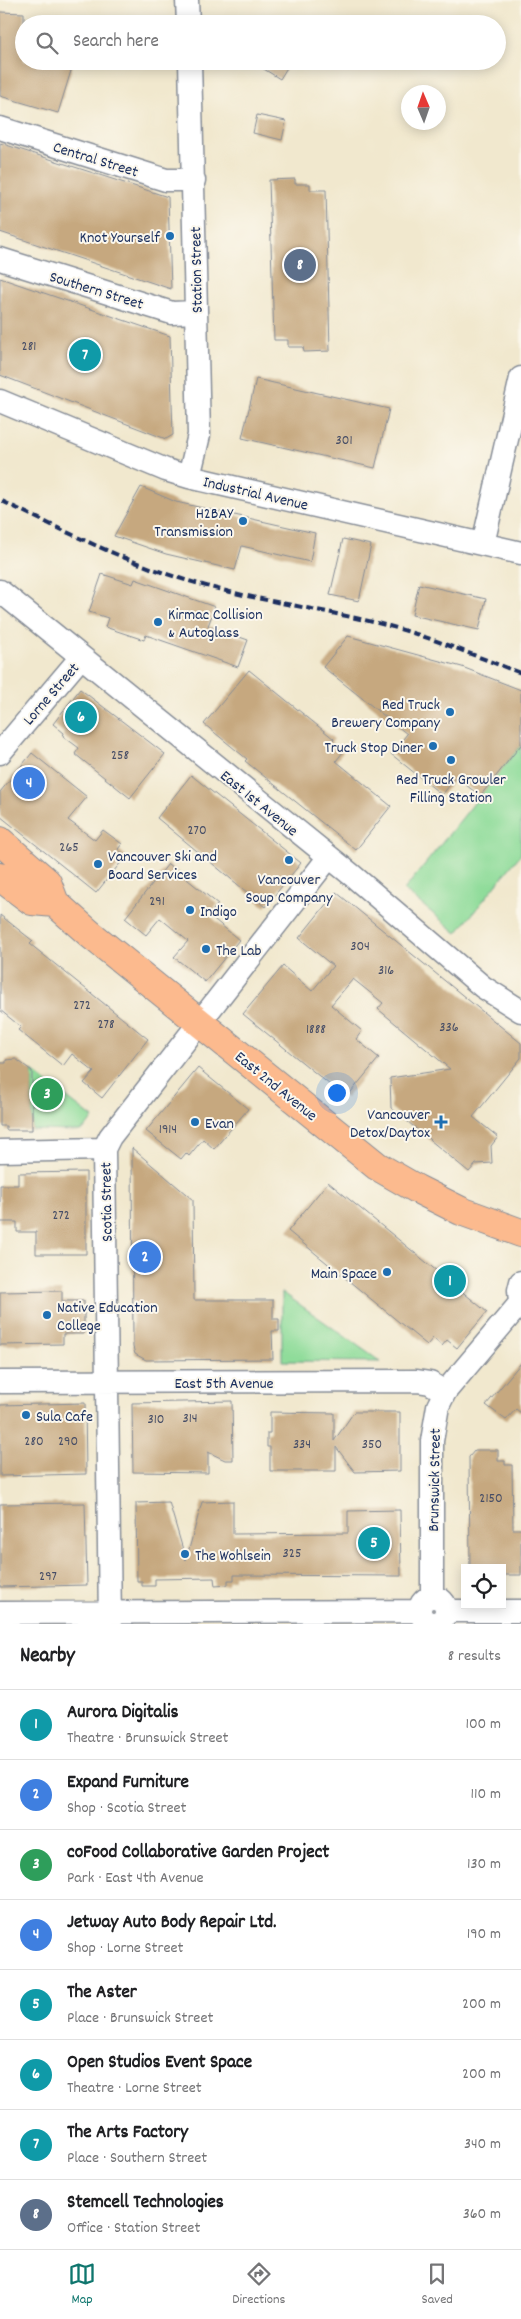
<!DOCTYPE html>
<html lang="en">
<head>
<meta charset="utf-8">
<style>
  :root { --surface:#fff; --page:#f6f6f6; --text:#202124; --muted:#757577; --line:#e0e0e0; --accent:#0f766e }
  body { margin:0; font-family:Dekko,sans-serif; background:var(--page); color:var(--text) }
  .controls { position:absolute; right:15px; bottom:15px; display:grid; overflow:hidden; border-radius:0px; box-shadow:0 2px 12px #0003 }
  .controls button { width:45px; height:45px; display:grid; place-items:center; padding:0; border:0; border-bottom:1px solid var(--line); background:var(--surface); color:var(--text); font:25px sans-serif }
  .compass { position:absolute; left:401px; top:85px; width:45px; height:45px; border-radius:50%; background:var(--surface); box-shadow:0 2px 12px #0003; rotate:358deg }
  .you { position:absolute; left:336px; top:1092px; width:18px; height:18px; margin:-12px; border:4px solid #fff; border-radius:50%; background:#1a73e8; box-shadow:0 0 0 8px #1a73e833 }
  .badge { display:grid; place-items:center; width:32px; height:32px; border-radius:50%; background:var(--accent); color:#fff; font-size:16px; font-weight:700 }
  .pin { position:absolute; translate:-50% -50%; border:2px solid #fff; box-shadow:0 1px 5px #0006 }
  .list { margin:0; padding:0; list-style:none }
  h2 { display:flex; justify-content:space-between; align-items:center; height:65px; margin:0; padding:0 20px; font-size:21px }
  h2 small { font-size:16px; font-weight:400; color:var(--muted) }
  .list li { display:grid; grid-template-columns:32px 1fr auto; gap:15px; align-items:center; box-sizing:border-box; height:70px; padding:0 20px; border-top:1px solid var(--line) }
  .list b { display:block; font-size:19px; white-space:nowrap }
  .list p { margin:0; font-size:16px; white-space:nowrap; color:var(--muted) }
  .list em { font-size:16px; font-style:normal; color:var(--muted) }
  .icon { flex:none; width:28px; height:28px; fill:none; stroke:currentColor; stroke-width:2; stroke-linecap:round; stroke-linejoin:round }
  .map { position:relative; flex:none; width:521px; height:1624px; overflow:hidden }
  .search { position:absolute; background:var(--surface); box-shadow:0 2px 12px #0003; left:15px; right:15px; top:15px; height:55px; display:flex; align-items:center; gap:12px; box-sizing:border-box; padding:0 18px; border-radius:28px; color:var(--muted); font-size:19px }
  .sheet { height:625px; background:var(--surface) }
  nav { display:flex; justify-content:space-around; align-items:center; box-sizing:border-box; height:70px; border-top:1px solid var(--line); background:var(--surface); font-size:14px; color:var(--muted) }
  nav a { display:grid; justify-items:center; gap:2px }
  nav .on { color:var(--accent) }
  .map>svg:first-child { display:block }
</style>
</head>
<body>
<div class="map">
<svg width="521" height="1624" viewBox="0 0 521 1624">
  <rect width="100%" height="100%" fill="#fbf7ec"/>
  <filter id="ink" filterUnits="userSpaceOnUse"><feTurbulence type="fractalNoise" baseFrequency=".02" numOctaves="2"/><feDisplacementMap in="SourceGraphic" scale="10" xChannelSelector="R" yChannelSelector="G"/><feConvolveMatrix kernelMatrix="1 2 1 2 8 2 1 2 1" color-interpolation-filters="sRGB"/></filter>
  <filter id="wash" filterUnits="userSpaceOnUse"><feTurbulence type="fractalNoise" baseFrequency=".0096" numOctaves="4" result="noise"/><feDisplacementMap in="SourceGraphic" scale="20" xChannelSelector="R" yChannelSelector="G"/><feGaussianBlur stdDeviation="1.12" result="paint"/><feColorMatrix in="noise" values="0 0 0 0 0 0 0 0 0 0 0 0 0 0 0 0 0 1.4 0 .05"/><feComposite in="paint" operator="in"/></filter>
  <g filter="url(#wash)">
    <rect width="100%" height="100%" fill="#f1e8ce"/>
    <path fill="#8fdc9a" stroke="#55867c" d="M 521,745 L 521,854 L 457,933 L 404,890 Z
      M 32,1071 L 93,1118 L 85,1128 L 80,1131 L 32,1130 Z
      M 282,1292 L 381,1362 L 282,1361 Z"/>
    <g id="blocks">
      <path fill="#c6a87f" d="M 0,12 L 24,13 L 24,61 L 74,61 L 58,113 L 0,96 Z
        M 251,61 L 291,61 L 280,79 Z
        M 257,115 L 286,121 L 282,140 L 253,133 Z
        M 0,143 L 168,197 L 171,289 L 0,232 Z
        M 295,179 L 295,184 L 310,184 L 310,190 L 326,190 L 330,351 L 304,352 L 303,347 L 288,347 L 288,340 L 274,340 L 269,180 Z
        M 0,278 L 170,336 L 173,435 L 166,439 L 0,375 Z
        M 256,379 L 389,409 L 375,468 L 242,438 Z
        M 141,487 L 176,502 L 315,533 L 310,562 L 242,546 L 235,570 L 166,554 L 114,536 Z
        M 343,539 L 371,545 L 359,601 L 330,595 Z
        M 102,574 L 133,584 L 135,579 L 215,607 L 208,626 L 248,640 L 238,667 L 146,635 L 144,640 L 105,627 L 108,618 L 89,612 Z
        M 419,584 L 486,599 L 479,630 L 412,615 Z
        M 348,636 L 462,667 L 521,690 L 521,745 L 480,796 L 456,777 L 442,795 L 391,754 L 407,734 L 323,667 Z
        M 249,670 L 334,739 L 331,743 L 343,752 L 336,761 L 391,806 L 356,850 L 245,761 L 247,759 L 204,724 Z
        M 80,689 L 165,754 L 130,798 L 75,754 L 79,748 L 63,736 L 64,733 L 53,724 Z
        M 32,753 L 87,797 L 68,820 L 95,840 L 103,830 L 122,844 L 118,849 L 126,856 L 96,893 L 0,816 L 0,792 Z
        M 191,775 L 301,863 L 265,907 L 157,818 Z
        M 168,864 L 218,904 L 209,915 L 239,940 L 205,982 L 174,957 L 188,941 L 160,918 L 146,935 L 125,918 Z
        M 336,892 L 521,1043 L 521,1058 L 473,1117 L 498,1137 L 491,1146 L 492,1163 L 476,1164 L 469,1172 L 391,1108 L 390,1078 L 450,1069 L 378,1009 L 383,1003 L 353,979 L 331,1005 L 362,1031 L 356,1039 L 379,1058 L 346,1098 L 243,1014 L 283,966 L 312,991 L 333,966 L 299,938 Z
        M 0,915 L 33,941 L 30,944 L 148,1039 L 102,1098 L 84,1083 L 94,1072 L 72,1054 L 63,1066 L 18,1030 L 21,1027 L 0,1010 Z
        M 16,1059 L 32,1071 L 32,1130 L 6,1130 L 6,1126 L 0,1126 L 0,1063 L 6,1063 L 6,1060 Z
        M 198,1068 L 248,1109 L 214,1149 L 203,1139 L 189,1156 L 186,1153 L 181,1159 L 146,1131 Z
        M 132,1148 L 193,1200 L 194,1300 L 273,1300 L 273,1319 L 279,1319 L 279,1331 L 272,1331 L 273,1359 L 146,1360 L 135,1354 L 133,1347 Z
        M 86,1172 L 86,1254 L 36,1254 L 36,1232 L 17,1232 L 17,1222 L 0,1222 L 0,1185 L 18,1185 L 18,1173 Z
        M 328,1182 L 487,1312 L 457,1348 L 447,1340 L 442,1346 L 433,1338 L 427,1345 L 288,1231 Z
        M 62,1291 L 62,1301 L 84,1301 L 84,1334 L 63,1334 L 63,1344 L 0,1345 L 0,1292 Z
        M 521,1363 L 521,1413 L 516,1409 L 506,1420 L 486,1405 Z
        M 232,1401 L 233,1460 L 225,1460 L 208,1452 L 208,1473 L 133,1472 L 132,1403 Z
        M 85,1403 L 86,1474 L 0,1476 L 0,1405 Z
        M 270,1412 L 334,1413 L 334,1441 L 354,1412 L 400,1412 L 400,1471 L 355,1472 L 336,1447 L 336,1471 L 270,1471 L 270,1447 L 267,1447 L 267,1433 L 270,1433 Z
        M 475,1450 L 498,1450 L 498,1461 L 505,1461 L 505,1465 L 512,1465 L 513,1529 L 521,1529 L 521,1575 L 502,1575 L 502,1568 L 470,1568 L 469,1457 Z
        M 233,1501 L 233,1534 L 348,1533 L 348,1511 L 400,1510 L 401,1576 L 234,1575 L 234,1580 L 228,1580 L 228,1585 L 215,1586 L 214,1578 L 155,1579 L 155,1586 L 142,1586 L 142,1581 L 137,1581 L 136,1503 L 169,1502 L 186,1560 L 202,1502 Z
        M 85,1503 L 87,1585 L 0,1587 L 0,1504 Z"/>
    </g>
  </g>
  <g filter="url(#ink)">
    <use href="#blocks" fill-opacity="0" stroke="#868c96" stroke-width="1"/>
    <g fill="none" stroke-linecap="round" stroke-linejoin="round">
      <defs>
        <path id="minor" d="M 187,0 L 188,24
          M 0,128 L 166,180 L 194,180
          M 0,259 L 172,313 L 196,312
          M 0,401 L 166,470 L 189,477 L 521,553
          M 189,477 L 199,435 L 190,61
          M 483,544 L 521,378
          M 0,591 L 353,876 L 483,987 L 521,1011
          M 0,753 L 81,657
          M 0,1151 L 104,1149
          M 520,1303 L 519,1290 L 521,1282
          M 0,1382 L 417,1381 L 430,1383 L 445,1392
          M420 1610a13 13 0 1 1 26 0a13 13 0 1 1-26 0Z
          M 432,1597 L 432,1441 L 438,1406 L 445,1392 L 521,1302
          M 446,1611 L 521,1611
          M 0,1613 L 419,1611
          M 110,1624 L 104,1149 L 110,1137 L 329,857"/>
        <path id="major" d="M 0,841 L 47,882 L 55,903 L 90,934 L 377,1166 L 417,1189 L 461,1211 L 521,1233
          M 0,877 L 32,901 L 55,903"/>
      </defs>
      <use href="#minor" stroke="#868c96" stroke-width="25"/>
      <use href="#major" stroke="#868c96" stroke-width="30"/>
      <use href="#minor" stroke="#fff" stroke-width="22"/>
      <use href="#major" stroke="#fcba8e" stroke-width="28"/>
      <path stroke="#1b2f5e" stroke-width="4" stroke-dasharray="8 4" stroke-linecap="butt" d="M 2,501 C 60,529 118,558 179,578 C 248,600 320,608 389,626 C 434,638 477,657 521,673"/>
    </g>
  </g>
  <g fill="#1f6fb2" stroke="#fbf7ec" stroke-width="2">
    <circle cx="170" cy="236" r="5"/>
    <circle cx="243" cy="521" r="5"/>
    <circle cx="158" cy="622" r="5"/>
    <circle cx="450" cy="712" r="5"/>
    <circle cx="433" cy="746" r="5"/>
    <circle cx="451" cy="760" r="5"/>
    <circle cx="289" cy="860" r="5"/>
    <circle cx="98" cy="864" r="5"/>
    <circle cx="190" cy="910" r="5"/>
    <circle cx="206" cy="949" r="5"/>
    <circle cx="195" cy="1122" r="5"/>
    <path d="M438.5 1114.5h5v5h5v5h-5v5h-5v-5h-5v-5h5z"/>
    <circle cx="387" cy="1272" r="5"/>
    <circle cx="47" cy="1315" r="5"/>
    <circle cx="26" cy="1415" r="5"/>
    <circle cx="185" cy="1554" r="5"/>
  </g>
  <g text-anchor="middle" stroke-width="4" stroke-linejoin="round" paint-order="stroke">
    <g font-size="14" fill="#464d66">
      <text x="29" y="350">281</text>
      <text x="344" y="444">301</text>
      <text x="120" y="759">258</text>
      <text x="197" y="834">270</text>
      <text x="69" y="851">265</text>
      <text x="157" y="905">291</text>
      <text x="360" y="950">304</text>
      <text x="386" y="974">316</text>
      <text x="82" y="1009">272</text>
      <text x="106" y="1028">278</text>
      <text x="449" y="1031">336</text>
      <text x="316" y="1033">1888</text>
      <text x="168" y="1133">1914</text>
      <text x="61" y="1219">272</text>
      <text x="190" y="1422">314</text>
      <text x="156" y="1423">310</text>
      <text x="34" y="1445">280</text>
      <text x="68" y="1445">290</text>
      <text x="302" y="1448">334</text>
      <text x="372" y="1448">350</text>
      <text x="491" y="1502">2150</text>
      <text x="292" y="1557">325</text>
      <text x="48" y="1580">297</text>
    </g>
    <g font-size="16" fill="#1b2f5e" stroke="#fbf7ec">
      <text transform="translate(96 158) rotate(17)" y="6">Central Street</text>
      <text transform="translate(195 270) rotate(-91)" y="6">Station Street</text>
      <text transform="translate(97 289) rotate(17)" y="6">Southern Street</text>
      <text transform="translate(256 492) rotate(13)" y="6">Industrial Avenue</text>
      <text transform="translate(50 693) rotate(-49)" y="6">Lorne Street</text>
      <text transform="translate(260 802) rotate(39)" y="6">East 1st Avenue</text>
      <text transform="translate(277 1085) rotate(39)" y="6">East 2nd Avenue</text>
      <text transform="translate(105 1202) rotate(-91)" y="6">Scotia Street</text>
      <text x="224" y="1388">East 5th Avenue</text>
      <text transform="translate(433 1480) rotate(-89)" y="6">Brunswick Street</text>
    </g>
    <g font-size="16" fill="#1b2f5e" stroke="#fbf7ec" text-anchor="start">
      <text x="160" y="242" text-anchor="end">Knot Yourself</text>
      <text x="233" y="518" text-anchor="end">H2BAY<tspan x="233" dy="18">Transmission</tspan></text>
      <text x="168" y="619">Kirmac Collision<tspan x="168" dy="18">&amp; Autoglass</tspan></text>
      <text x="440" y="709" text-anchor="end">Red Truck<tspan x="440" dy="18">Brewery Company</tspan></text>
      <text x="423" y="752" text-anchor="end">Truck Stop Diner</text>
      <text x="451" y="784" text-anchor="middle">Red Truck Growler<tspan x="451" dy="18">Filling Station</tspan></text>
      <text x="108" y="861">Vancouver Ski and<tspan x="108" dy="18">Board Services</tspan></text>
      <text x="289" y="884" text-anchor="middle">Vancouver<tspan x="289" dy="18">Soup Company</tspan></text>
      <text x="200" y="916">Indigo</text>
      <text x="216" y="955">The Lab</text>
      <text x="430" y="1119" text-anchor="end">Vancouver<tspan x="430" dy="18">Detox/Daytox</tspan></text>
      <text x="205" y="1128">Evan</text>
      <text x="377" y="1278" text-anchor="end">Main Space</text>
      <text x="57" y="1312">Native Education<tspan x="57" dy="18">College</tspan></text>
      <text x="36" y="1421">Sula Cafe</text>
      <text x="195" y="1560">The Wohlsein</text>
    </g>
  </g>
</svg>
<div class="controls">
<button><svg class="icon" aria-label="locate" viewBox="0 0 24 24"><circle cx="12" cy="12" r="6"/><path d="M12 2v4M12 18v4M2 12h4M18 12h4"/></svg></button>
</div>
<svg class="compass" viewBox="-18 -18 36 36"><path d="M0-13l5 13h-10z" fill="#e53935"/><path d="M0 13l5-13h-10z" fill="#757577"/></svg>
<div class="you"></div>
<div class="pin badge" style="left:450px;top:1281px;background:#0f9aa8">1</div>
<div class="pin badge" style="left:145px;top:1257px;background:#3f7fe0">2</div>
<div class="pin badge" style="left:47px;top:1094px;background:#2e9e5b">3</div>
<div class="pin badge" style="left:29px;top:783px;background:#3f7fe0">4</div>
<div class="pin badge" style="left:374px;top:1543px;background:#0f9aa8">5</div>
<div class="pin badge" style="left:81px;top:717px;background:#0f9aa8">6</div>
<div class="pin badge" style="left:85px;top:355px;background:#0f9aa8">7</div>
<div class="pin badge" style="left:300px;top:265px;background:#5c6f8a">8</div>
<div class="search"><svg class="icon" aria-label="search" viewBox="0 0 24 24"><circle cx="10" cy="10" r="6"/><path d="M15 15l6 6"/></svg>Search here</div>
</div>
<section class="sheet">
<h2>Nearby<small>8 results</small></h2>
<ul class="list">
<li><span class="badge" style="background:#0f9aa8">1</span><div><b>Aurora Digitalis</b><p>Theatre · Brunswick Street</p></div><em>100 m</em></li>
<li><span class="badge" style="background:#3f7fe0">2</span><div><b>Expand Furniture</b><p>Shop · Scotia Street</p></div><em>110 m</em></li>
<li><span class="badge" style="background:#2e9e5b">3</span><div><b>coFood Collaborative Garden Project</b><p>Park · East 4th Avenue</p></div><em>130 m</em></li>
<li><span class="badge" style="background:#3f7fe0">4</span><div><b>Jetway Auto Body Repair Ltd.</b><p>Shop · Lorne Street</p></div><em>190 m</em></li>
<li><span class="badge" style="background:#0f9aa8">5</span><div><b>The Aster</b><p>Place · Brunswick Street</p></div><em>200 m</em></li>
<li><span class="badge" style="background:#0f9aa8">6</span><div><b>Open Studios Event Space</b><p>Theatre · Lorne Street</p></div><em>200 m</em></li>
<li><span class="badge" style="background:#0f9aa8">7</span><div><b>The Arts Factory</b><p>Place · Southern Street</p></div><em>340 m</em></li>
<li><span class="badge" style="background:#5c6f8a">8</span><div><b>Stemcell Technologies</b><p>Office · Station Street</p></div><em>360 m</em></li>
</ul>
</section>
<nav>
<a class="on"><svg class="icon" aria-label="map" viewBox="0 0 24 24"><path d="M3 6l6-2 6 2 6-2v14l-6 2-6-2-6 2zM9 4v14M15 6v14"/></svg>Map</a>
<a><svg class="icon" aria-label="directions" viewBox="0 0 24 24"><path d="M12 3l9 9-9 9-9-9zM9 14v-3h6M13 9l2 2-2 2"/></svg>Directions</a>
<a><svg class="icon" aria-label="saved" viewBox="0 0 24 24"><path d="M7 4h10v16l-5-4-5 4z"/></svg>Saved</a>
</nav>
</body>
</html>
